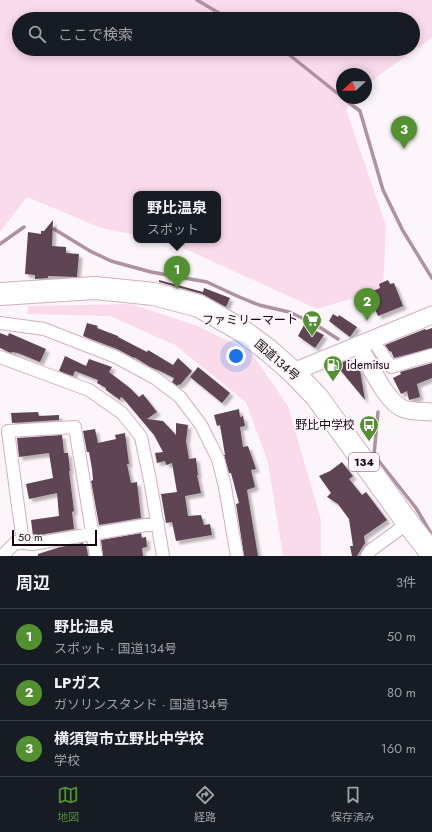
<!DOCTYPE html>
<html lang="ja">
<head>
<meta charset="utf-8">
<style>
  :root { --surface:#171b24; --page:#20242c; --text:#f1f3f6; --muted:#9ea1a6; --line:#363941; --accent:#539130 }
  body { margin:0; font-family:Jost,"Noto Sans JP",sans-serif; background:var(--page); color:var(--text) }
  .compass { position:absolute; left:336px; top:68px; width:36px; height:36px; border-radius:50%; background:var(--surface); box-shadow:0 2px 10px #0003; rotate:249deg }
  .scale { position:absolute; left:12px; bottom:10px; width:85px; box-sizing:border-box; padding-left:4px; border:2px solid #14090f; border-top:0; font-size:11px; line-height:14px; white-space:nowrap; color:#14090f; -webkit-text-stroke:3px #fcf5f9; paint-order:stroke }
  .you { position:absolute; left:236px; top:356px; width:14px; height:14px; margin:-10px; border:3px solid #fff; border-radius:50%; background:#1a73e8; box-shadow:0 0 0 6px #1a73e833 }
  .badge { display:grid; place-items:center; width:26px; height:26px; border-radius:50%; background:var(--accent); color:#fff; font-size:13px; font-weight:700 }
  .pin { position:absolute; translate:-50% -33px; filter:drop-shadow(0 1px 2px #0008) }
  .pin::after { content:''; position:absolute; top:21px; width:14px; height:12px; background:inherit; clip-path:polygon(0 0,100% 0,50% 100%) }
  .popup { position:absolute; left:133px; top:191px; width:88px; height:52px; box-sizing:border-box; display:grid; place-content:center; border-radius:8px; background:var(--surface); filter:drop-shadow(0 1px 3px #0005); font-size:13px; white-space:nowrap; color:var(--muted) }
  .popup b { font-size:15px; color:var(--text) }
  .popup::after { content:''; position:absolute; left:50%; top:100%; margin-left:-8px; border:8px solid transparent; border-top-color:var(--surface) }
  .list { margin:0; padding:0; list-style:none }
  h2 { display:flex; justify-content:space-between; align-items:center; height:52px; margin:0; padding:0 16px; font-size:17px }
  h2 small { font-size:13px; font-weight:400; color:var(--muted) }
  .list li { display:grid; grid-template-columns:26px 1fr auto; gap:12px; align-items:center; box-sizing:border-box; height:56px; padding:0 16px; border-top:1px solid var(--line) }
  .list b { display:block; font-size:15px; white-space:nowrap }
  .list p { margin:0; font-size:13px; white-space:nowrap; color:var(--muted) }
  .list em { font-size:13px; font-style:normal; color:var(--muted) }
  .icon { flex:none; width:22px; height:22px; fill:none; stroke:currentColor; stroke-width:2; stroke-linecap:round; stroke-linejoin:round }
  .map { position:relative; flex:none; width:432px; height:556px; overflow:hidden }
  .search { position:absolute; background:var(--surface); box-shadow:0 2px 10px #0003; left:12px; right:12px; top:12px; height:44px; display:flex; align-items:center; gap:10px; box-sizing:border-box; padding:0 14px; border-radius:22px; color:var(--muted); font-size:15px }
  .sheet { height:220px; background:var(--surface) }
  nav { display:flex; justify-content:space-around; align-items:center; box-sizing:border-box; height:56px; border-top:1px solid var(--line); background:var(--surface); font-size:11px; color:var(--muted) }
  nav a { display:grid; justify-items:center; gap:2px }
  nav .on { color:var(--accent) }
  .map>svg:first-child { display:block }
</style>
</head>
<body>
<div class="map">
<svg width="432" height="556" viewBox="0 0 432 556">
  <defs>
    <filter id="shadow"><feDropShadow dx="3.5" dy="3.5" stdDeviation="1" flood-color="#0004"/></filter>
  </defs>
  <rect width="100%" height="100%" fill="#fcf5f9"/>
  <path fill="#fadbeb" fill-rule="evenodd" d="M 0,0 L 432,0 L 432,38 L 379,75 L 366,88 L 366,74 L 342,74 L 342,98 L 356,98 L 346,109 L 386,226 L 383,289 L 317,309 L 168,241 L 163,240 L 218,240 L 218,194 L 136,194 L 136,235 L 101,228 L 27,197 L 0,232 ZM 19,19 L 413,19 L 413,49 L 19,49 Z
    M 131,304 L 195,325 L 251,352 L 288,406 L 321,520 L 321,556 L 283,556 L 268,462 L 246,402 L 175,345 L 110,316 L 27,314 L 29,306 Z"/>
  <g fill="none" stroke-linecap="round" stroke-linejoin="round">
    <path stroke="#af92a1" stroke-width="3.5" d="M 197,0 L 229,19
      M 280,49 L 287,53 L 342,97
      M 343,98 L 360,111 L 383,190 L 403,231 L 432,278
      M 54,229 L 90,251 L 111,261 L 151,272 L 207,282 L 237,296 L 259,305 L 289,312 L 313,323 L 338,339
      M 0,244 L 24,227
      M 378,412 L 374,455 L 416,508 L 432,535"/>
  </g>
  <path fill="#5e4552" filter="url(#shadow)" d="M 53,220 L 52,246 L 66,247 L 66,253 L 79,254 L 77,277 L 48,276 L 48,278 L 35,279 L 35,275 L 25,274 L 28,232 L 41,234 L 41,231 L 44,231 Z
    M 159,280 L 203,292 L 204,288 L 230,298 L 226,307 L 202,294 L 159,282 Z
    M 388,280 L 390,284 L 394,283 L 403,306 L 378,316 L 368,293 L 380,288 L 379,284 Z
    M 333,314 L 338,317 L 339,315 L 357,327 L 350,337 L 329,321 Z
    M 87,323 L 98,326 L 97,328 L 118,336 L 118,337 L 147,352 L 148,350 L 173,365 L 178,358 L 192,371 L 180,385 L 179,384 L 177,386 L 172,382 L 174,378 L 160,371 L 150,367 L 134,357 L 134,358 L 117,349 L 83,336 Z
    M 304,325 L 324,335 L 315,348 L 298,336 Z
    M 432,328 L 432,348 L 394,358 L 391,351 L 390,352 L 385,345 L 425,329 L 426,330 Z
    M 0,333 L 8,336 L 9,333 L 46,349 L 40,362 L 18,353 L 12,352 L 11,353 L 0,348 Z
    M 65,356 L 86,366 L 89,359 L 112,367 L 109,372 L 130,388 L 139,397 L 143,394 L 157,412 L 147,419 L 163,421 L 176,435 L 176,423 L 188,425 L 186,441 L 189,459 L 196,458 L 198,475 L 197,475 L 201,493 L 185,496 L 188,516 L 201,515 L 204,525 L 210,524 L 212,535 L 176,541 L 172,522 L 166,523 L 161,494 L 177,492 L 172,463 L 166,465 L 165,461 L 157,463 L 155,453 L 163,452 L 154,435 L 122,397 L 121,398 L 120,397 L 120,400 L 106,390 L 106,388 L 97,383 L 98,380 L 75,371 L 73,376 L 59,371 Z
    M 350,359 L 360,370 L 365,400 L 336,365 Z
    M 432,363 L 432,378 L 417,384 L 420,397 L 409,400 L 407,391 L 401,394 L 393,378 L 401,374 L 400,372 Z
    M 198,367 L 230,393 L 222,403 L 190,377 Z
    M 239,409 L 240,417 L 243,416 L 245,426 L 240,427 L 243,447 L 248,446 L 256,469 L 251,470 L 255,487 L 247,490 L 258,556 L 244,556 L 236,504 L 239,503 L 231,473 L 229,473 L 224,455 L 225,455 L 220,425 L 217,426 L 214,415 Z
    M 38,412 L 39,416 L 59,415 L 59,420 L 12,423 L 11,413 Z
    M 95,429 L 98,443 L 116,439 L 115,435 L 125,433 L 129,464 L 127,464 L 131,483 L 137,482 L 141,518 L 99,525 L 91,481 L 93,480 L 92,469 L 89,452 L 87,452 L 83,431 Z
    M 62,435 L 64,453 L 68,453 L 70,471 L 69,471 L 74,511 L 72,512 L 74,529 L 33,536 L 31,520 L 59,516 L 57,493 L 29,499 L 26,484 L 53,478 L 49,453 L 19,457 L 17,438 Z
    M 342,462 L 353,476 L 349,479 L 362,495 L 366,492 L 387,520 L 364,536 L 365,543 L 357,556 L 352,556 L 350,546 L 353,546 L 349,519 L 338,504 L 327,497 L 331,493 L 319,476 L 330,471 Z
    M 141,533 L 142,538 L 146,537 L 147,547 L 142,548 L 143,556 L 103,556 L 101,540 Z
    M 83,543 L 83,545 L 86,544 L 88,556 L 38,556 L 38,554 L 60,547 Z"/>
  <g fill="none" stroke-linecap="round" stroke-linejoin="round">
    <defs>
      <path id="street" d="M 0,323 L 44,329 L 116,357 L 155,378 L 180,397 L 201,425 L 218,459 L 225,487 L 237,556
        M 372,339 L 391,367 L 432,355
        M 0,357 L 89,390 L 122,413 L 141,437 L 150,480 L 163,556
        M 23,543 L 8,431 L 75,427 L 96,556
        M 2,556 L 16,542 L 32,544 L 158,523
        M 367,556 L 371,550 L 408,523"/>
      <path id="secondary" d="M 358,345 C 368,361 386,403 404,409 C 413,412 423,411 432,412
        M 293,372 L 432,315"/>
      <path id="highway" d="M 0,294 L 95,288 L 154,294 L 199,306 L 241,330 L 268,350 L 293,372 L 317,397 L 408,523 L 432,554"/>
    </defs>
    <use href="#street" stroke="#d1b0c1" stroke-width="14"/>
    <use href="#secondary" stroke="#d1b0c1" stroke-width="19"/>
    <use href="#highway" stroke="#d1b0c1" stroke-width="24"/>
    <use href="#street" stroke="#fff" stroke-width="12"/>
    <use href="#secondary" stroke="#fff" stroke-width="17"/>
    <use href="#highway" stroke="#fff" stroke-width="22"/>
  </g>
  <defs>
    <symbol id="supermarket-pin" viewBox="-11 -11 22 30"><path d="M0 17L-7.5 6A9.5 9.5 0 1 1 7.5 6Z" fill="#539130" stroke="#fcf5f9"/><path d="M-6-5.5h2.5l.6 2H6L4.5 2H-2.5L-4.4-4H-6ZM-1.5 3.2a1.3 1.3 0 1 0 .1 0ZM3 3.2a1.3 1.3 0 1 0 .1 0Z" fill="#fff"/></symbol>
    <symbol id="fuel-pin" viewBox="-11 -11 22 30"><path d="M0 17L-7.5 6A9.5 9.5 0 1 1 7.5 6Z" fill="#539130" stroke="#fcf5f9"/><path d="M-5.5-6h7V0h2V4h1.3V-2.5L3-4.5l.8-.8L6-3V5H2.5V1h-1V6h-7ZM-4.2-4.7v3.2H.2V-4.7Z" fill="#fff"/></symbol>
    <symbol id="bus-pin" viewBox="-11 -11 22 30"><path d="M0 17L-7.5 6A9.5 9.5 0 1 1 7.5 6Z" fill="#539130" stroke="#fcf5f9"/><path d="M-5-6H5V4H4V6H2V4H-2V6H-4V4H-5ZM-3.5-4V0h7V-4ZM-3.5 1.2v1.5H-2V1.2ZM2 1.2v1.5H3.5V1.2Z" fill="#fff"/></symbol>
  </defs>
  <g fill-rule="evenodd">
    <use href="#supermarket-pin" x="301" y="309" width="22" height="30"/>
    <use href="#fuel-pin" x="322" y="354" width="22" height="30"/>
    <use href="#bus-pin" x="358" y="414" width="22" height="30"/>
  </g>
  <g text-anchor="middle" stroke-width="4" stroke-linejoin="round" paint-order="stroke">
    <rect fill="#fcf5f9" stroke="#5a5055" stroke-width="1" x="349" y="453" width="30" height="18" rx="3"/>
    <g font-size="11" font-weight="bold" fill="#14090f">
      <text x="364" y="466">134</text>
    </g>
    <g font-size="12" fill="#14090f" stroke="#fcf5f9" text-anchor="end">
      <text x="298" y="324">ファミリーマート</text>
      <text x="347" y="369" text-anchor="start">idemitsu</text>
      <text x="355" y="429">野比中学校</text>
    </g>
    <g font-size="12" fill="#14090f" stroke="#fcf5f9">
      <text transform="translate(277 360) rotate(41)" y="4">国道134号</text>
    </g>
  </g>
</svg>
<svg class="compass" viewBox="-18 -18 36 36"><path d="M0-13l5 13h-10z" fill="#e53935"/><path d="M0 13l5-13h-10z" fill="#9ea1a6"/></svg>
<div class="scale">50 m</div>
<div class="you"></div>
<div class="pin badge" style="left:177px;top:289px">1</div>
<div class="popup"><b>野比温泉</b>スポット</div>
<div class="pin badge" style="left:367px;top:321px">2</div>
<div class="pin badge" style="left:404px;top:149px">3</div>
<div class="search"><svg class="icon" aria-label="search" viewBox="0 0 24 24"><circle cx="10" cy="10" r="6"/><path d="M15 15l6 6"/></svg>ここで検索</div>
</div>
<section class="sheet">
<h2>周辺<small>3件</small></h2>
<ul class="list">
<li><span class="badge">1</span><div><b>野比温泉</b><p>スポット · 国道134号</p></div><em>50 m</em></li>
<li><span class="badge">2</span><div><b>LPガス</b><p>ガソリンスタンド · 国道134号</p></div><em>80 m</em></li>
<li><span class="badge">3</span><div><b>横須賀市立野比中学校</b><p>学校</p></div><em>160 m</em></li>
</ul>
</section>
<nav>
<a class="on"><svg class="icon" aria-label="map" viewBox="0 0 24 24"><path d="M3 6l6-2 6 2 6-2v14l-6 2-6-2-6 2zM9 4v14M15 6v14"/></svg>地図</a>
<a><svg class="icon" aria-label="directions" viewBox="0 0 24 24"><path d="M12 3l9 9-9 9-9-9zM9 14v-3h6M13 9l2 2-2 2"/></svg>経路</a>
<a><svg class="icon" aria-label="saved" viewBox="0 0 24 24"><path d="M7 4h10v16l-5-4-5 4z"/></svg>保存済み</a>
</nav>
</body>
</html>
